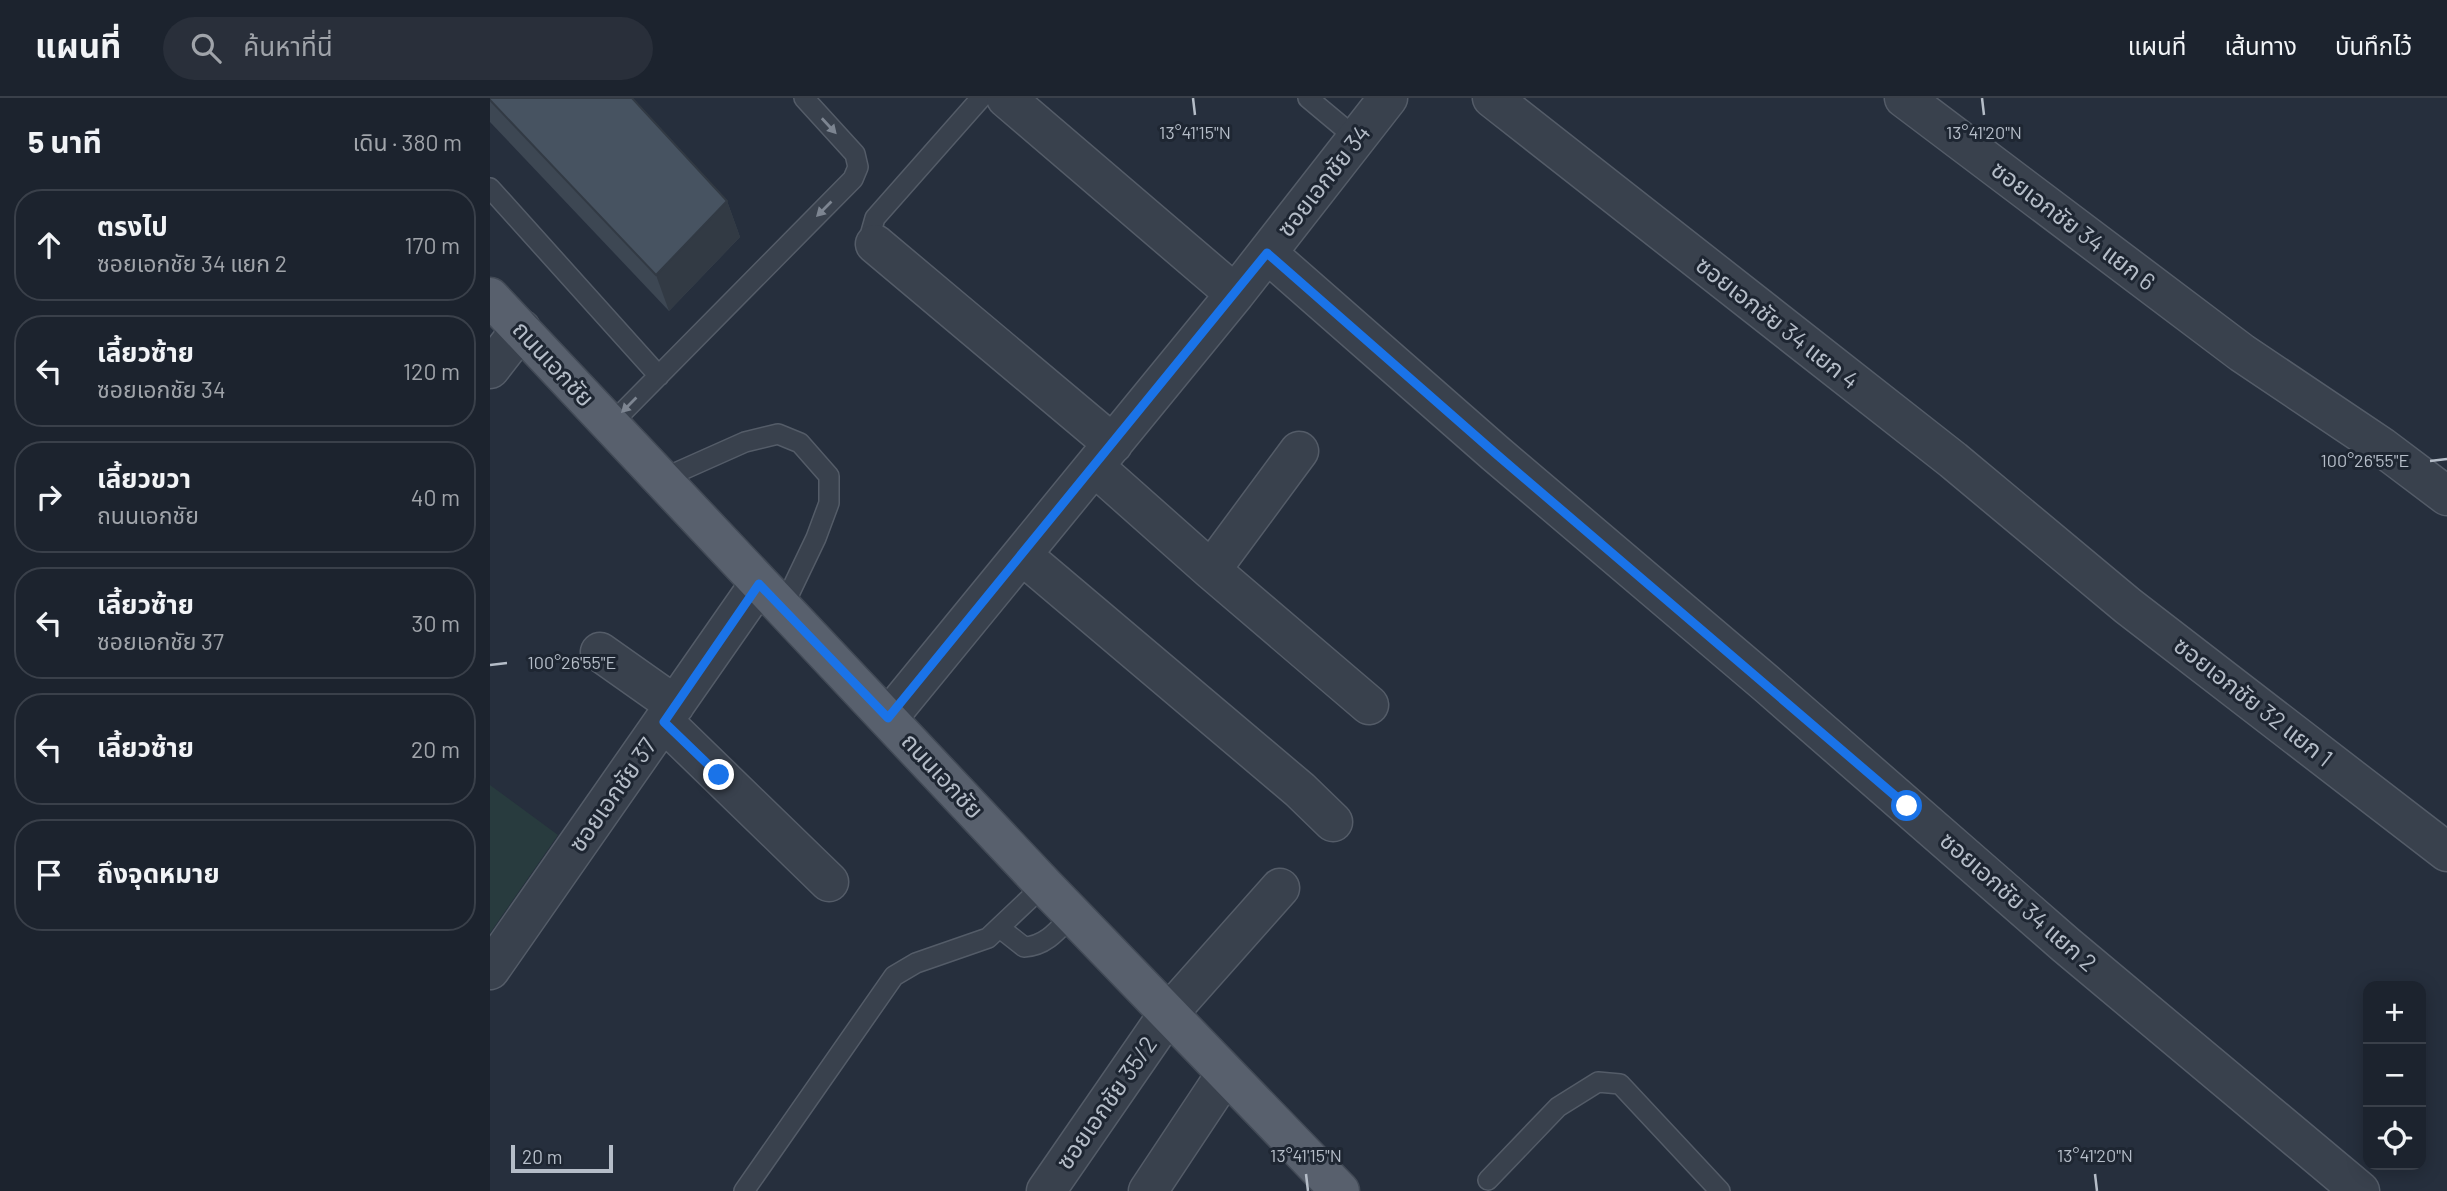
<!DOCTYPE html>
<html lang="th">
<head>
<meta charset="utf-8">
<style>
  :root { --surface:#1c232e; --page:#292f3a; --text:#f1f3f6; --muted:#a0a4aa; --line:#3a404a }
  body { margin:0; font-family:Barlow,"Noto Sans Thai",sans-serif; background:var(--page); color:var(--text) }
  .controls { position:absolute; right:21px; bottom:21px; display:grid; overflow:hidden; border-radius:14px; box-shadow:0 4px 18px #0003 }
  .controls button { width:63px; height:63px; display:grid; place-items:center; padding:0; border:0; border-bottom:2px solid var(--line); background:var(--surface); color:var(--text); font:35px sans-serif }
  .scale { position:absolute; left:21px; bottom:18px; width:102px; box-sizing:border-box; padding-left:7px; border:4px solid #b5bdc8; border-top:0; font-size:19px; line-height:24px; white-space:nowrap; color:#b5bdc8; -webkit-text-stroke:5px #1e2632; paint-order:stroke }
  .stop { position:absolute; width:21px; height:21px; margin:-16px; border:5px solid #1a73e8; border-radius:50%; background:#fff }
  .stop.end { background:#1a73e8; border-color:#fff; box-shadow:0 2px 7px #0008 }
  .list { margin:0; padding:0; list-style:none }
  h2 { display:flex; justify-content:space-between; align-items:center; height:91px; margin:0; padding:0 28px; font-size:30px }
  h2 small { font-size:23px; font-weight:400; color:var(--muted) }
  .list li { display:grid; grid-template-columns:46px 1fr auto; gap:21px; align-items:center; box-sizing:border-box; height:112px; margin:0 14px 14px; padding:0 14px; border:2px solid var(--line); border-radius:28px }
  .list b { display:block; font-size:26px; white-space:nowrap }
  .list p { margin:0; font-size:23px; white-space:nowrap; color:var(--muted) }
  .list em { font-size:23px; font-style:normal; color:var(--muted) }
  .icon { flex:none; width:38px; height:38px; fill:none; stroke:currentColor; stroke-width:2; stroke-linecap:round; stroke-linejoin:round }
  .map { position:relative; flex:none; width:1957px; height:1093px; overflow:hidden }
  header { display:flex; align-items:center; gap:42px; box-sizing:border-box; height:98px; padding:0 35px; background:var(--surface); border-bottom:2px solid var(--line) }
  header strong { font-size:33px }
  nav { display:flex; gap:38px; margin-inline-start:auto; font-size:24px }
  .search { width:490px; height:63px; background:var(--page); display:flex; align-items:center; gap:18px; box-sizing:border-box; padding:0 24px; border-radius:38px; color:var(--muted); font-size:26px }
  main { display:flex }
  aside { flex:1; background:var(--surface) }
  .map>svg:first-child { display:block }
</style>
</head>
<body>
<header>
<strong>แผนที่</strong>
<div class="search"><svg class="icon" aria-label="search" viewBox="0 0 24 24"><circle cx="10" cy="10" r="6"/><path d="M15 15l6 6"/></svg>ค้นหาที่นี่</div>
<nav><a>แผนที่</a><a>เส้นทาง</a><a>บันทึกไว้</a></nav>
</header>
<main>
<aside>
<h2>5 นาที<small>เดิน · 380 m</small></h2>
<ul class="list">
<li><svg class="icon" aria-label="ahead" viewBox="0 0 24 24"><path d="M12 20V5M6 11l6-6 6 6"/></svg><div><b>ตรงไป</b><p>ซอยเอกชัย 34 แยก 2</p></div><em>170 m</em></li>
<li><svg class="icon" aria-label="left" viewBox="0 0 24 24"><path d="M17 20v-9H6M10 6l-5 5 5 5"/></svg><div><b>เลี้ยวซ้าย</b><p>ซอยเอกชัย 34</p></div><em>120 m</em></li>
<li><svg class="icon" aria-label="right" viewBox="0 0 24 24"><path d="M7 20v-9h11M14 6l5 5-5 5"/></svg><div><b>เลี้ยวขวา</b><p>ถนนเอกชัย</p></div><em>40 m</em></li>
<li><svg class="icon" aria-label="left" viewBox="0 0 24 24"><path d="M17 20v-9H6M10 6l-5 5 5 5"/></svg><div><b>เลี้ยวซ้าย</b><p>ซอยเอกชัย 37</p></div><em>30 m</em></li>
<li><svg class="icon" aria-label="left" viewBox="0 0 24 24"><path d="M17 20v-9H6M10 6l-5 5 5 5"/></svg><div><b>เลี้ยวซ้าย</b></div><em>20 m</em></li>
<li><svg class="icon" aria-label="arrive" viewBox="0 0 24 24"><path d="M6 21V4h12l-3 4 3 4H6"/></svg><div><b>ถึงจุดหมาย</b></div></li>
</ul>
</aside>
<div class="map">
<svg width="1957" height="1093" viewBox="0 0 1957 1093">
  <rect width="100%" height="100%" fill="#262f3d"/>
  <path fill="#283b3e" d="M 0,687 L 68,737 L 0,835 Z"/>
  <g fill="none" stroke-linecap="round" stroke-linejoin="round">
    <defs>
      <path id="lane" d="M 818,0 L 867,41
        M 0,90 L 169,278
        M 385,146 L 381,134 L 385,120 L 491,0
        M 120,327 L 363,81 L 368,69 L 365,56 L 314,0
        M 172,381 L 255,344 L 288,336 L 310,345 L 339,378 L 339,405 L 326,440 L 292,511
        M 510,830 L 534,849 C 556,848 568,832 583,816
        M 998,1082 L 1068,1009 L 1108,984 L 1130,986 L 1230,1093
        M 254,1093 L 404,878 L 426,865 L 498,840 L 554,787"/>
      <path id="street" d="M 516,0 L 745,196
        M 1002,0 L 1463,362 L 1638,508 L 1957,754
        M 1414,0 L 1752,255 L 1892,349 L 1957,398
        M 385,146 L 623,346
        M 777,155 L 1005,355 L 1278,587 L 1576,847 L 1870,1093
        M 0,271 L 31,231
        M 605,369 L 721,472 L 879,607
        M 532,457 L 810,692 L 843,724
        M 721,472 L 809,353
        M 110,554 L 185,607
        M 398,620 L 745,196 L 898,0
        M 174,624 L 339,784
        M 0,872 L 269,486
        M 556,1093 L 678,916 L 790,790
        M 658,1093 L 735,977"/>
      <path id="primary" d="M 0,199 L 554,787 L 850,1093"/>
    </defs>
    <use href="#lane" stroke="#545c68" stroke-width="22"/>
    <use href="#street" stroke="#545c68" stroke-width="41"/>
    <use href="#primary" stroke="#424a56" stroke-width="41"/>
    <use href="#lane" stroke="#39414d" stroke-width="19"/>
    <use href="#street" stroke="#39414d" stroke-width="38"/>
    <use href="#primary" stroke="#58606d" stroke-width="38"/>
  </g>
  <path fill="#3d4753" d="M 0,0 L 237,103 L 250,139 L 179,213 L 0,24 Z"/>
  <path fill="#323a44" d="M 237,103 L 250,139 L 179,213 L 166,177 Z"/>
  <path fill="#475361" stroke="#323a44" stroke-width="2" d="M 0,0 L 142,0 L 237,103 L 166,177 L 0,2 Z"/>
  <defs><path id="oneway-solid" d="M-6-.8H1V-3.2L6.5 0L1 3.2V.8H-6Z" transform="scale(1.75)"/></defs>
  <g fill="#7d8591">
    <use href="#oneway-solid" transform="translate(339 28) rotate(47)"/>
    <use href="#oneway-solid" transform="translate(334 111) rotate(135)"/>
    <use href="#oneway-solid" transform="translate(139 307) rotate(135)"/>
  </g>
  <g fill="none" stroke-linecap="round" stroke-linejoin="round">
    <path stroke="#1a73e8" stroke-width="9" d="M 229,677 L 174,624 L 269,486 L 398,620 L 777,155 L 1005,355 L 1417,708"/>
  </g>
  <path fill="none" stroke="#b5bdc8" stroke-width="2.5" d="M 703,0 L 705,17M 1492,0 L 1494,17M 1940,363 L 1957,361M 0,567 L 17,565M 816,1076 L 818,1093M 1605,1076 L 1607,1093"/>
  <g text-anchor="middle" stroke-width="6" stroke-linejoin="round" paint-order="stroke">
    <g font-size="24" fill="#b5bdc8" stroke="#1e2632">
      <text transform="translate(834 83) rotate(-52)" y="8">ซอยเอกชัย 34</text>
      <text transform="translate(1583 128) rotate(37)" y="8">ซอยเอกชัย 34 แยก 6</text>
      <text transform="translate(1287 225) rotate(38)" y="8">ซอยเอกชัย 34 แยก 4</text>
      <text transform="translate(63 266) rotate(47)" y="8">ถนนเอกชัย</text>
      <text transform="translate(1763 604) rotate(38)" y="8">ซอยเอกชัย 32 แยก 1</text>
      <text transform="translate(452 678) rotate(47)" y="8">ถนนเอกชัย</text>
      <text transform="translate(123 697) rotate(-55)" y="8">ซอยเอกชัย 37</text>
      <text transform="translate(1528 804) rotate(41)" y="8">ซอยเอกชัย 34 แยก 2</text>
      <text transform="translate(617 1005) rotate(-55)" y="8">ซอยเอกชัย 35/2</text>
    </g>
  </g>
  <g font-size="18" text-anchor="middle" fill="#b5bdc8" stroke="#1e2632" stroke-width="6" stroke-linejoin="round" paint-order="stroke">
    <text x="705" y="41">13°41'15"N</text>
    <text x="1494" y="41">13°41'20"N</text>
    <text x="1875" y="369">100°26'55"E</text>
    <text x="82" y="571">100°26'55"E</text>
    <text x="816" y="1064">13°41'15"N</text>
    <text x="1605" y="1064">13°41'20"N</text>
  </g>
</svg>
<div class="controls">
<button>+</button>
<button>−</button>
<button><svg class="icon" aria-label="locate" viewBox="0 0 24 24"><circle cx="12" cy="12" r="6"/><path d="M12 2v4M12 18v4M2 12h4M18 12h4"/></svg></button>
</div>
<div class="scale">20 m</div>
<div class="stop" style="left:1417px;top:708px"></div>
<div class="stop end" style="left:229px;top:677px"></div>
</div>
</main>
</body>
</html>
